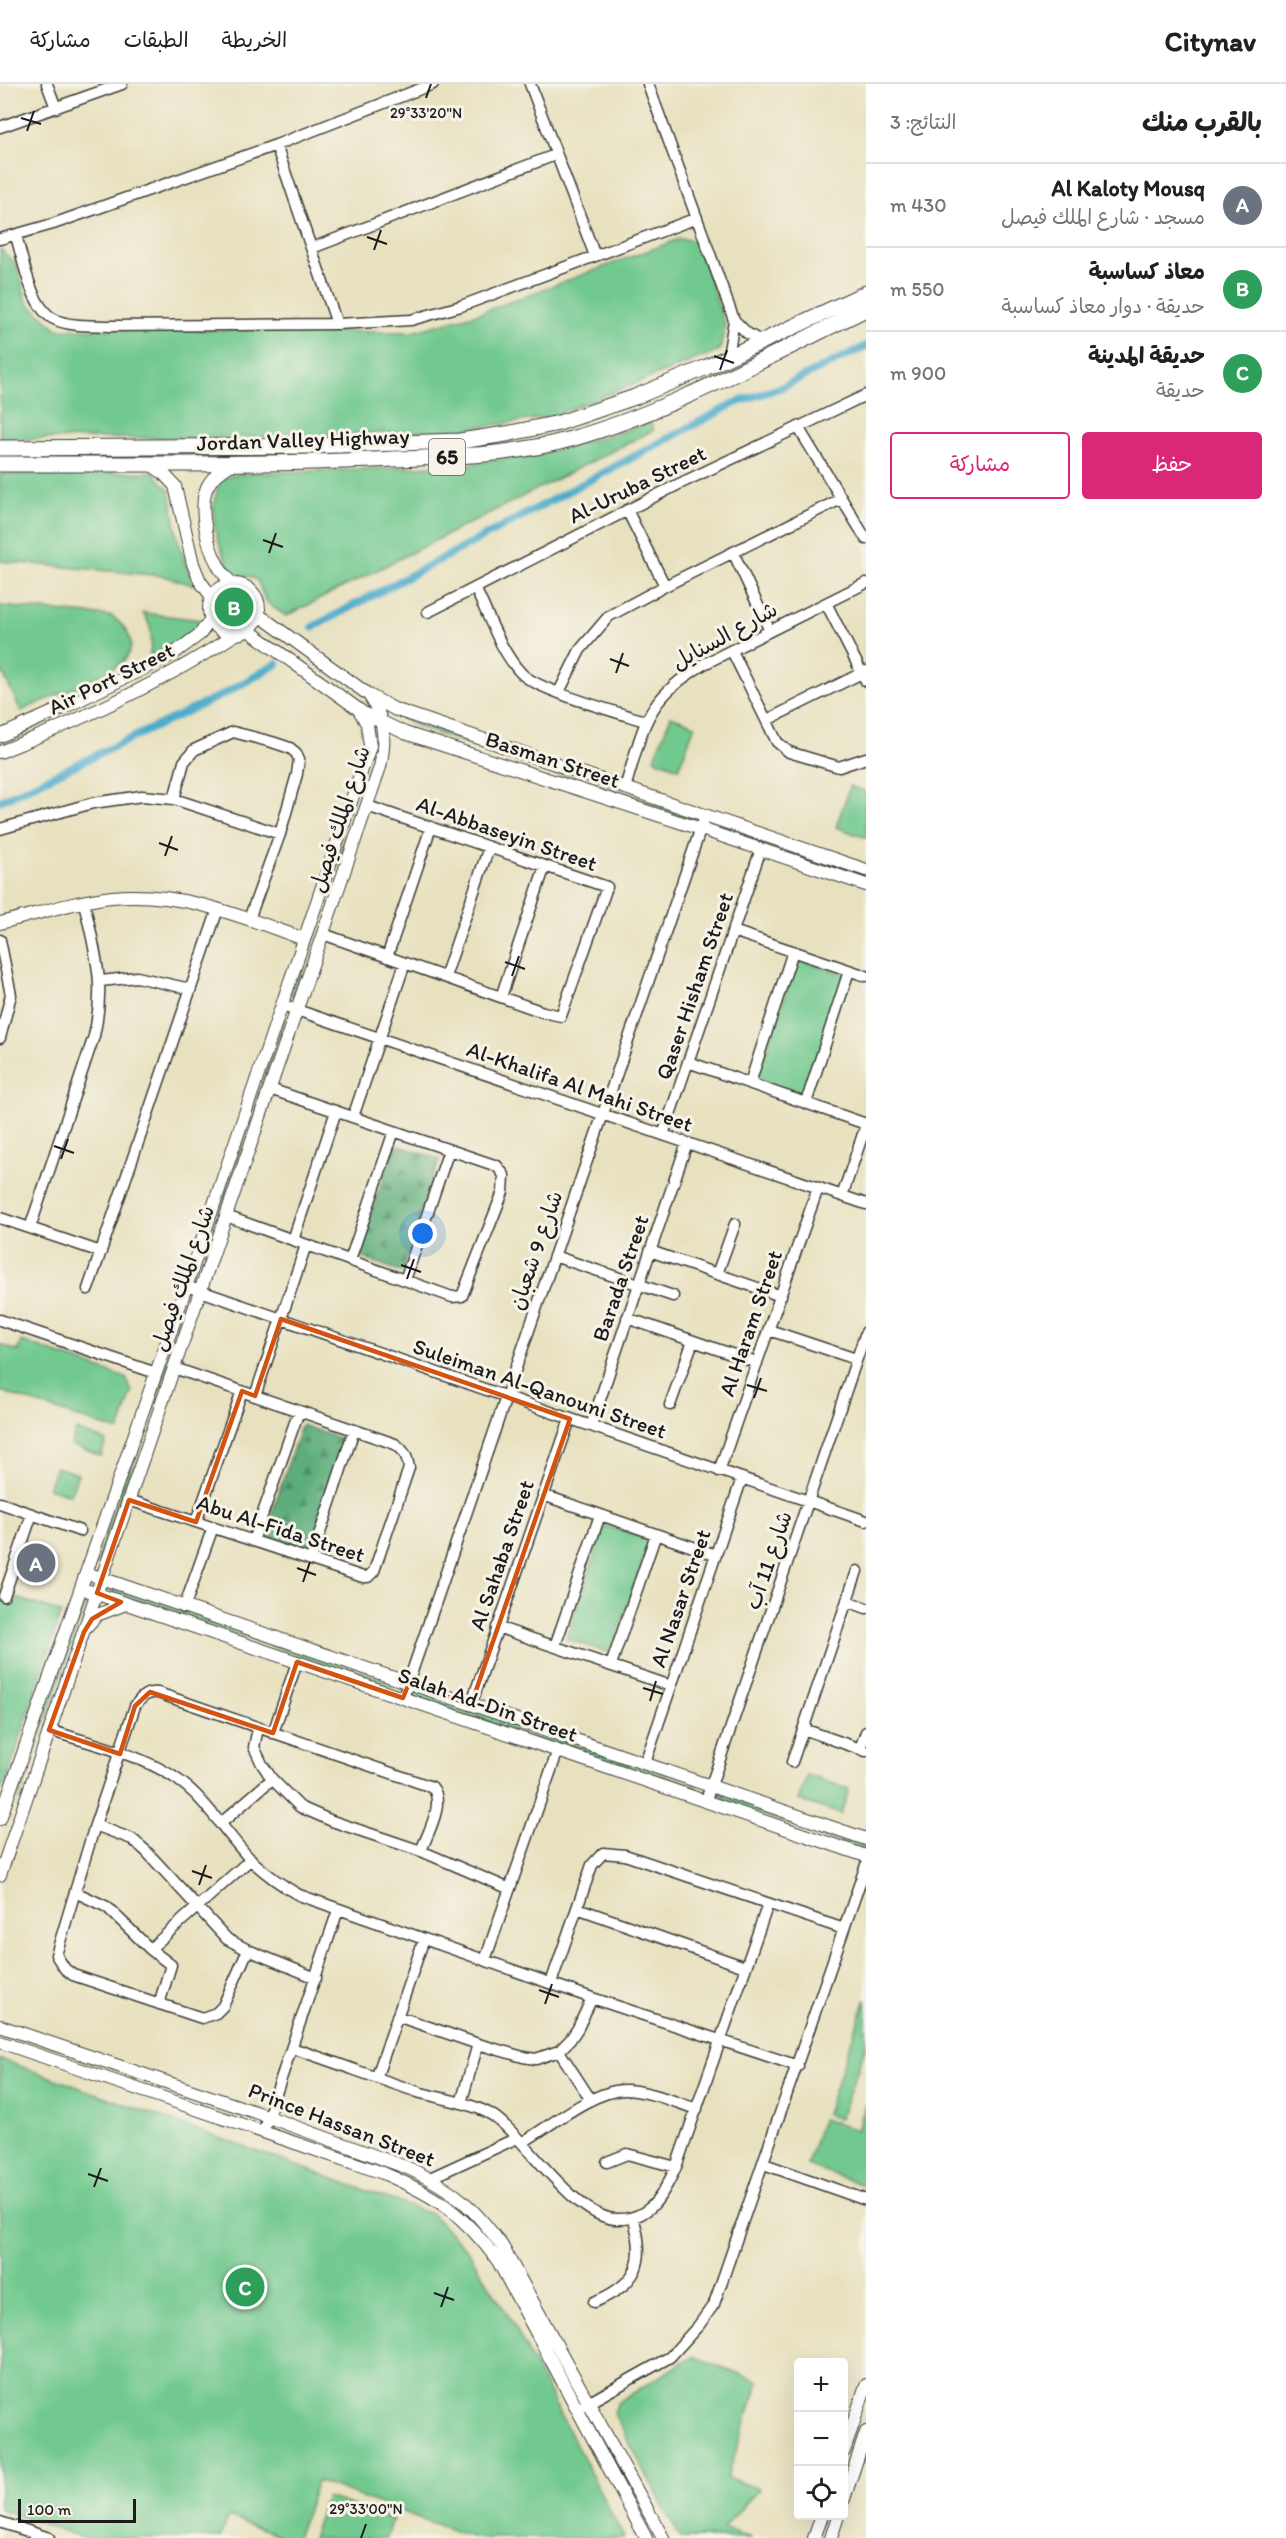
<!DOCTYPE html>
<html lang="ar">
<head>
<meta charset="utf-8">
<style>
  :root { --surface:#fff; --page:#f6f6f6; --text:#202124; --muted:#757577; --line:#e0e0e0; --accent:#db2777 }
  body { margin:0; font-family:Itim,"Playpen Sans Arabic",sans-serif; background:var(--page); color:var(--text); direction:rtl }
  .controls { position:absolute; right:18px; bottom:18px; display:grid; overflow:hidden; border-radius:6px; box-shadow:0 6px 24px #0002 }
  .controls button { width:54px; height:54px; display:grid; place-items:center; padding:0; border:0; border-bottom:2px solid var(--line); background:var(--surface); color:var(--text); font:30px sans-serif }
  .scale { position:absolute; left:18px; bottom:15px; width:118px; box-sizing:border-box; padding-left:6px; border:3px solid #1c1c1c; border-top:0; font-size:16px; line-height:21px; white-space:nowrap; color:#1c1c1c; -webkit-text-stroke:4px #f7f3e8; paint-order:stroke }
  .you { position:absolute; left:423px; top:1150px; width:21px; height:21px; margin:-15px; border:4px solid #fff; border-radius:50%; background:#1a73e8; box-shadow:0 0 0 9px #1a73e833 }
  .badge { display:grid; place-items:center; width:39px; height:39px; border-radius:50%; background:var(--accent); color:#fff; font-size:20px; font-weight:700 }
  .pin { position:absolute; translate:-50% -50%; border:3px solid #fff; box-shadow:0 2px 6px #0006 }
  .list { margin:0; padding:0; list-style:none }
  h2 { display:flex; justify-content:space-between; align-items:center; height:78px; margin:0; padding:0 24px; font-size:26px }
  h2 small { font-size:20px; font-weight:400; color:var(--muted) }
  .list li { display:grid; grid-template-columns:39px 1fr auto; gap:18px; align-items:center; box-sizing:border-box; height:84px; padding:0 24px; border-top:2px solid var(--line) }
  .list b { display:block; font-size:22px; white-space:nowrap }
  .list p { margin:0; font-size:20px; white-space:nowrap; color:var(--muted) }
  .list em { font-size:20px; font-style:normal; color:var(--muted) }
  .actions { display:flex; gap:12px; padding:18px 24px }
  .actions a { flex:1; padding:14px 0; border:2px solid var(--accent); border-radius:6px; text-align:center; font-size:21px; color:var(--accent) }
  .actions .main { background:var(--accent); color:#fff }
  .icon { flex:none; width:33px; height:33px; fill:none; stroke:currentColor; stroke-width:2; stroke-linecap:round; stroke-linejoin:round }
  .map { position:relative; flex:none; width:866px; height:2454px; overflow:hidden; direction:ltr }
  header { display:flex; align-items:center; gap:36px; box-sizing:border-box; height:84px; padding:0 30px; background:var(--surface); border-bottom:2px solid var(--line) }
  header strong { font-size:28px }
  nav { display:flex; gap:33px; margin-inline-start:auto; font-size:21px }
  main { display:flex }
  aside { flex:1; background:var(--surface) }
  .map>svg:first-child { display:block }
</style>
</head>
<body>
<header>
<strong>Citynav</strong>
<nav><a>الخريطة</a><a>الطبقات</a><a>مشاركة</a></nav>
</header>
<main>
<aside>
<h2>بالقرب منك<small>النتائج: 3</small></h2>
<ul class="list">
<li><span class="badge" style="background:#6b7280">A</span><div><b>Al Kaloty Mousq</b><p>مسجد · شارع الملك فيصل</p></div><em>430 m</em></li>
<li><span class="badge" style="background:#2e9e5b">B</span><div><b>معاذ كساسبة</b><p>حديقة · دوار معاذ كساسبة</p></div><em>550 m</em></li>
<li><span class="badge" style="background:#2e9e5b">C</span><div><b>حديقة المدينة</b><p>حديقة</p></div><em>900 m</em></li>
</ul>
<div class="actions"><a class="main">حفظ</a><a>مشاركة</a></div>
</aside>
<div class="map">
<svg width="866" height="2454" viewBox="0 0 866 2454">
  <defs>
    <pattern id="forest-firs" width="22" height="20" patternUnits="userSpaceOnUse" patternTransform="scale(1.5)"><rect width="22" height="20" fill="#5dad7a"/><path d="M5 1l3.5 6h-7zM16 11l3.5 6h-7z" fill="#4c8c63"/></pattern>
    <pattern id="garden-dots" width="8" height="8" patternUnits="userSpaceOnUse" patternTransform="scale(1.5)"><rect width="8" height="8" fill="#72c98f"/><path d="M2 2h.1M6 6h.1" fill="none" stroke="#62ac7b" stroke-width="1.8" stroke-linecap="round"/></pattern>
  </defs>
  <rect width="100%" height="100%" fill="#f7f3e8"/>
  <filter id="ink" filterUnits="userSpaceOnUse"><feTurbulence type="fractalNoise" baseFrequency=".0167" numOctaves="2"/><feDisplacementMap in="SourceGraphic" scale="12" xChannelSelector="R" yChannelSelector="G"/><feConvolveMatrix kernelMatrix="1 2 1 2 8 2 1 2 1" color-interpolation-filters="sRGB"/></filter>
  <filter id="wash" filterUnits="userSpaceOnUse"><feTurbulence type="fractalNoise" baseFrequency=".008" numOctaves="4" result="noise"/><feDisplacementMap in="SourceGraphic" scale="24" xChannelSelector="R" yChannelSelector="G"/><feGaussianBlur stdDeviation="1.35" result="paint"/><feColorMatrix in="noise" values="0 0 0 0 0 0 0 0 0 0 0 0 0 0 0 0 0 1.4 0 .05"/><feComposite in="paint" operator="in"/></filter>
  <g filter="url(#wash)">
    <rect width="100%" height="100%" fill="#e8e1c0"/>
    <path fill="#72c98f" stroke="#477256" stroke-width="1.5" d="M 679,155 L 692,156 L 701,167 L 725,242 L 720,266 L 550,333 L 460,346 L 283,353 L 0,355 L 0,165 L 17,181 L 27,218 L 57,245 L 412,248 L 477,230 Z
      M 650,338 L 654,346 L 286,532 C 281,528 274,525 269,520 C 254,505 269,491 234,491 C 216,460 206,429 221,395 L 237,390 L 463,381 L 547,368 L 617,349 Z
      M 153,388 L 170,407 L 178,456 L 193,501 L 163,492 L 0,477 L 0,390 Z
      M212 525a22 22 0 1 1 44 0a22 22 0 1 1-44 0Z
      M 0,522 L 111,532 C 125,541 138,558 126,574 C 115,589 42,617 21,627 L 0,583 Z
      M 143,529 L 201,536 L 202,539 L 199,548 L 149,573 C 153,557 153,543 143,529 Z
      M 671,632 L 695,641 L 679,684 L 654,675 Z
      M 405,636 L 420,640 L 694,733 L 691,736 L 683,734 L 418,643 Z
      M 383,647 L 295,911 L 293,912 L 291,911 L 379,652 Z
      M 850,702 L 866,708 L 866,754 L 836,743 Z
      M 715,741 L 866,791 L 866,797 L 713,744 Z
      M 797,875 L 846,890 L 806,1012 L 756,997 Z
      M 284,934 L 285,936 L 198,1195 L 195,1194 Z
      M 185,1218 L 189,1220 L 183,1241 L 97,1483 L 100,1466 Z
      M 21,1257 L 126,1294 L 132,1308 L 119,1347 L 0,1307 L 0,1261 L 18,1267 Z
      M 76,1346 L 106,1357 L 101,1372 L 71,1361 Z
      M 605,1441 L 650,1456 L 611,1569 L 566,1555 Z
      M 107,1501 L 390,1596 L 393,1601 L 388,1602 L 112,1508 L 106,1504 Z
      M 0,1508 L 61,1529 L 5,1701 L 0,1705 Z
      M 84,1512 L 87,1515 L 86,1520 L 18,1717 L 28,1683 L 29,1665 Z
      M 413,1605 L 697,1702 L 697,1705 L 695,1706 L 411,1613 Z
      M 807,1691 L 849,1705 L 841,1730 L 798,1716 Z
      M 719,1710 L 866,1760 L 866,1768 L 720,1716 L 717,1714 Z
      M 866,1915 L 866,1961 L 840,2035 L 826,2030 Z
      M 0,1975 L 431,2130 L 468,2167 L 513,2239 L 624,2454 L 474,2454 L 317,2397 L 297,2454 L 288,2454 L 228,2433 L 220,2454 L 83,2454 L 0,2425 Z
      M 866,2020 L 866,2102 L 807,2081 L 822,2035 L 857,2046 Z
      M 692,2272 L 759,2297 L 727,2394 L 759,2405 L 723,2444 L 751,2454 L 680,2454 L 613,2328 L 617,2319 Z
      M 326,2413 L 393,2435 L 387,2454 L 312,2454 Z"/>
    <path fill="url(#forest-firs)" stroke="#3c644b" stroke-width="1.5" d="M 394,1060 L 440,1075 L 402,1188 L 357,1172 Z
      M 301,1341 L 346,1356 L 309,1468 L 264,1453 Z"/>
    <path fill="url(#garden-dots)" stroke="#477256" stroke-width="1.5" d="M 56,1383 L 78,1390 L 70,1411 L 48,1404 Z"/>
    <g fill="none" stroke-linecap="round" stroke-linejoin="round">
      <path stroke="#4daccc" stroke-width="8" d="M 313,543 L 735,319 L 782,303 L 866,262
        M 0,717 L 222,611 L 277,580"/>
    </g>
  </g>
  <g filter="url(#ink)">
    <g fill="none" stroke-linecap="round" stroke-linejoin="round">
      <defs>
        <path id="minor" d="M 47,0 L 56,24
          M 530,0 L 595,172
          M 648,0 L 734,236 L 747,249 L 762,258
          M 0,43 L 122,0
          M 276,61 L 337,240
          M 16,152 C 23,175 31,224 54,235 C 70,243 92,241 110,242 L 337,240 L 411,236 L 461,222 L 697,134
          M 0,155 L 53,140 L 276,61 L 433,0
          M 312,164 L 555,71
          M 728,273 L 734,236
          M 798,343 L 866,455
          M 627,426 L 665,502
          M 733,468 L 770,547
          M 475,504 C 488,530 501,568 521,589 C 536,606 620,629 645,637
          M 826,519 L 866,597
          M 428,528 L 677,401 L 866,311
          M 732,567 L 777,658 L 789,668 L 839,683 L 866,674
          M 559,608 L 580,566 L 609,532 L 665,502 L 841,415
          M 767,636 L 866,587
          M 625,704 C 644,642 644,616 704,580 L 866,499
          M 174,715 L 184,678 L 194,666 L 233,648 L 272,658 L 290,664 L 296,669 L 299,675 L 297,690 L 280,750
          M 0,745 L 93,719 L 142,712 L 174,715 L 280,750 L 249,835
          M 733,847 L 866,892
          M 323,850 L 543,928 L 561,932 L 607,803 L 367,722
          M 0,856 L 11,911 L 0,954
          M 387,873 L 431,743
          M 445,893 L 489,763
          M 101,897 L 137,893 L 190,905
          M 501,913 L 545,782
          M 282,921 L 866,1120
          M 688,978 L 866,1040
          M 750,999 L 793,867
          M 806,1019 L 849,887
          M 353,1033 L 405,879
          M 663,1051 L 761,765
          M 842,1112 L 866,1041
          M 226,1132 L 452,1213 L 462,1212 L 503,1108 L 504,1091 L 497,1082 L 270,1005
          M 0,1134 L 101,1168
          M 30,1144 L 94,952 C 106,899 95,869 84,818
          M 293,1156 L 336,1027
          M 650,1167 L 781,1212
          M 554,1172 L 673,1212
          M 350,1176 L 394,1047
          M 717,1190 L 735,1140
          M 405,1196 L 449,1066
          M 186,1202 L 866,1437
          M 88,1205 L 218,825
          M 627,1234 L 757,1279
          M 0,1236 L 156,1289
          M 769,1246 L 856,1275
          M 255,1312 L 306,1161
          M 670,1321 L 693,1257
          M 591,1342 L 687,1059
          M 719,1387 L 818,1104
          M 543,1411 L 716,1471
          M 129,1416 L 363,1493 L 368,1493 L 374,1487 L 409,1384 C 407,1372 405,1367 395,1360 L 174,1284
          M 0,1419 L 80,1447
          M 196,1438 L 242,1307
          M 253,1457 L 299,1327
          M 311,1476 L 354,1346
          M 4,1512 L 32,1430
          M 847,1517 L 866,1524
          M 184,1524 L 213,1443
          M 497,1543 L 671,1602
          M 555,1562 L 600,1431
          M 611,1581 L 656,1450
          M 403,1614 L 705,732
          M 471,1621 L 570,1335
          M 258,1644 L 254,1663 L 262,1680 L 272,1695 L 300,1723 L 332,1737 L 421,1767 L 510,1805
          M 803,1645 L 866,1667
          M 49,1646 C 97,1662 158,1673 195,1710 C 215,1730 231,1755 251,1776 C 266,1790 281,1801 299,1811 L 592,1914 L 798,1982
          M 273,1649 L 297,1578
          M 860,1665 L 866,1648
          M 792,1678 L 857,1487
          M 645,1679 L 742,1394
          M 706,1716 L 866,1248
          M 220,1740 L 272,1695
          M 95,1741 L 132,1755 L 146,1767 L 227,1855 L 248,1866 L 316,1894
          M 75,1808 L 107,1823 L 150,1865 L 171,1881 L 159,1920
          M 577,1824 L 745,1883
          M 150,1865 L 251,1775
          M 248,1866 L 223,1922 L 216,1929 L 202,1934 L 73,1891 L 65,1885 L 56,1871 L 95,1741 L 135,1622 C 142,1612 147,1608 158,1609 L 432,1703 C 446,1719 427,1750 421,1767
          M 485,1876 L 558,1666
          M 551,1899 L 592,1781 L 603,1769 L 625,1771 L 844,1845
          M 397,1932 L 478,1960 L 523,1973 L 536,1975 L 559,1967 L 570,1956 L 578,1944 L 592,1914
          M 292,1964 C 335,1978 378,1995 421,2009 C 443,2015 477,2020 495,2033 C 529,2058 574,2132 615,2135 C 650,2137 663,2111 676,2083 L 768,1820
          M 559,1967 L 591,2016
          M 377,1992 L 424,1855
          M 461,2019 L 478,1960
          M 263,2048 L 338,1826
          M 523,2058 C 550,2042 595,2005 626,2006 C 649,2007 675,2018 697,2025
          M 607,2078 L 627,2070 L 676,2083
          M 764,2080 L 866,2116
          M 430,2094 L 517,2054
          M 594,2218 C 638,2200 647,2178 633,2133
          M 581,2323 L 670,2273 L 699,2241 L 714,2220 L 866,1781
          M 0,2438 L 49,2454"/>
        <path id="major" d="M 150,380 L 163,389 L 175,402 L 193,480 L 200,497 L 212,513
          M 231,380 C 224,385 215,391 210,398 C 196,417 207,462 218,481 C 221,488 227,494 232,500
          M209 525a25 25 0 1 1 50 0a25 25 0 1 1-50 0Z
          M 259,531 L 369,611 L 394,625 L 866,786
          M 248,546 L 365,630 L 405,649 L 701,745 L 866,801
          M 0,652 L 65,623 L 173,570 L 200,550 L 211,535
          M 0,668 C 81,636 164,598 236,550
          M 0,839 C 37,830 75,817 112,813 C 180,806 242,833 304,855
          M 95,1492 L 866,1755
          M 89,1507 L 866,1772
          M 87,1542 L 97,1531 L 126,1520
          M 0,1735 L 176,1232 L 370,662 L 367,640 L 359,626
          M 0,1791 L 380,683 C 386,655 385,635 369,611
          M 0,1942 L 255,2028 L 408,2084 C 454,2106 472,2121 502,2162 L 663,2454
          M 0,1958 L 383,2089 C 436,2112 463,2129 498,2177 L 646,2454
          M 844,2367 L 866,2301
          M 844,2415 L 866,2348
          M 814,2454 L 822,2432
          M 831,2454 L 838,2432"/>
        <path id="highway" d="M 0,364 L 307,362 L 460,357 L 506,350 L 559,339 L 635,313 L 707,283 L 866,209
          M 0,380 C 124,380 248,381 373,376 C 439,373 507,373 571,355 C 674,326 770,271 866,225"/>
      </defs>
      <use href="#minor" stroke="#3b3a35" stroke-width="13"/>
      <use href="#major" stroke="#3b3a35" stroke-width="14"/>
      <use href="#highway" stroke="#3b3a35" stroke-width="17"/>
      <use href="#minor" stroke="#fff" stroke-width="10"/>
      <use href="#major" stroke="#fff" stroke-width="12"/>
      <use href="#highway" stroke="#fff" stroke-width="15"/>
    </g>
  </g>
  <path fill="none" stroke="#d4530e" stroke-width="4.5" stroke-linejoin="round" d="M 281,1235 L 570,1335 L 471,1621 L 409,1599 L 403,1614 L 297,1578 L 273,1649 L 150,1608 L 135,1622 L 120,1670 L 49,1646 L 84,1548 L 92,1535 L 121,1518 L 97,1509 L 129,1416 L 196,1438 L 242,1307 L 255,1312 Z"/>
  <path fill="none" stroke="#1c1c1c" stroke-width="2" d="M 426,14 L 431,0M 21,34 L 41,40M 27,47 L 34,27M 367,153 L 387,160M 374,166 L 381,146M 714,272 L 734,279M 720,286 L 727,266M 263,456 L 283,463M 269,469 L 276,449M 610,575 L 629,582M 616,589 L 623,569M 159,759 L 178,766M 165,772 L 172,752M 505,878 L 525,885M 512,892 L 519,872M 54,1062 L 74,1069M 61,1075 L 68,1055M 401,1181 L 421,1188M 407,1195 L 414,1175M 747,1301 L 767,1307M 754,1314 L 761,1294M 297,1484 L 316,1491M 303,1498 L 310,1478M 643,1604 L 663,1610M 650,1617 L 656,1597M 192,1787 L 212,1794M 199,1801 L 206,1781M 539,1906 L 559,1913M 545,1920 L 552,1900M 88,2090 L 108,2097M 94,2103 L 101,2084M 434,2209 L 454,2216M 441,2223 L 448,2203M 361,2454 L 366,2440"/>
  <g text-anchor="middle" stroke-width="6" stroke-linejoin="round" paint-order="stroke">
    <rect fill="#f7f3e8" stroke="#5e5c59" stroke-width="1.5" x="429" y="355" width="36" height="36" rx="4.5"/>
    <g font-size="21" font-weight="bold" fill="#1c1c1c">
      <text x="447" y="380">65</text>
    </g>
    <g font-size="22" fill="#1c1c1c" stroke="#f7f3e8">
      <text transform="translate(303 355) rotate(-2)" y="8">Jordan Valley Highway</text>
      <text transform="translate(637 400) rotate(-26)" y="8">Al-Uruba Street</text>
      <text transform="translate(724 551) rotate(-29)" y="8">شارع السنايل</text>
      <text transform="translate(111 594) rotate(-26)" y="8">Air Port Street</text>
      <text transform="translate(553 675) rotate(18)" y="8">Basman Street</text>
      <text transform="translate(339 735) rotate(-72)" y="8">شارع الملك فيصل</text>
      <text transform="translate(507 749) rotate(19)" y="8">Al-Abbaseyin Street</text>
      <text transform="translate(694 902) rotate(-71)" y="8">Qaser Hisham Street</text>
      <text transform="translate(580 1002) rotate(19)" y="8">Al-Khalifa Al Mahi Street</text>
      <text transform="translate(535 1166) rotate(-71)" y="8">شارع 9 شعبان</text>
      <text transform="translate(182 1194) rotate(-71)" y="8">شارع الملك فيصل</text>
      <text transform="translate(620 1194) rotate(-71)" y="8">Barada Street</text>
      <text transform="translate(750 1239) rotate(-71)" y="8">Al Haram Street</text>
      <text transform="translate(540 1304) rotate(19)" y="8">Suleiman Al-Qanouni Street</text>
      <text transform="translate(281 1444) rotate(18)" y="8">Abu Al-Fida Street</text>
      <text transform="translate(501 1471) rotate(-71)" y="8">Al Sahaba Street</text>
      <text transform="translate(768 1476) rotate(-71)" y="8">شارع 11 آب</text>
      <text transform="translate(680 1514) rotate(-71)" y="8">Al Nasar Street</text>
      <text transform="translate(488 1620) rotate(19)" y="8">Salah Ad-Din Street</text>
      <text transform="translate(342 2040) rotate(21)" y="8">Prince Hassan Street</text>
    </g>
  </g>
  <g font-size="15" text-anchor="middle" fill="#1c1c1c" stroke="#f7f3e8" stroke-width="6" stroke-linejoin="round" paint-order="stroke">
    <text x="426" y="34">29°33'20"N</text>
    <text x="366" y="2430">29°33'00"N</text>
  </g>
</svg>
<div class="controls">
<button>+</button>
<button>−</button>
<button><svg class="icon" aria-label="locate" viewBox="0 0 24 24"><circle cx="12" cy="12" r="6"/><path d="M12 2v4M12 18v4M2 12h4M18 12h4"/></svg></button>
</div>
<div class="scale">100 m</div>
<div class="you"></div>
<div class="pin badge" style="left:36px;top:1479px;background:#6b7280">A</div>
<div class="pin badge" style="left:234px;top:523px;background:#2e9e5b">B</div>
<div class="pin badge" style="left:245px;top:2203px;background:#2e9e5b">C</div>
</div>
</main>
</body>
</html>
